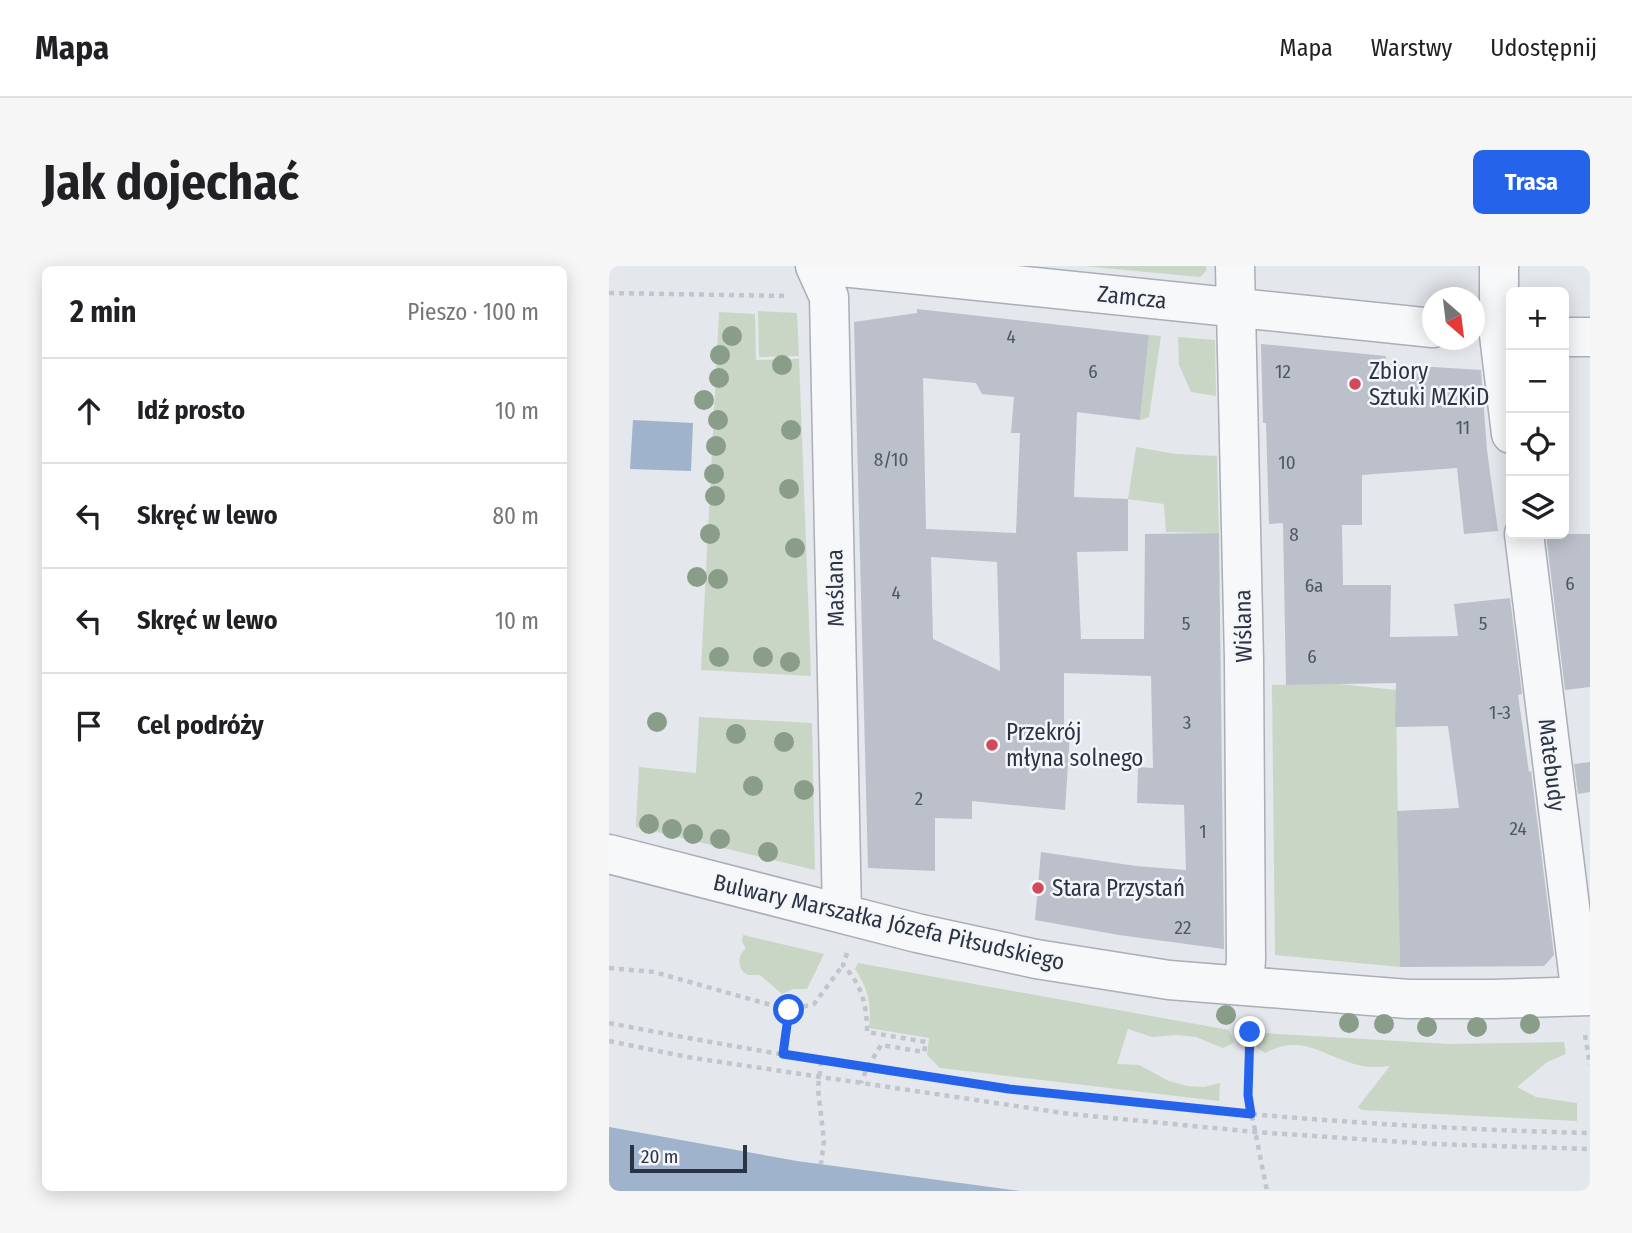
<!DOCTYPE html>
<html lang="pl">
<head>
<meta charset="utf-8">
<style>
  :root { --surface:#fff; --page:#f6f6f6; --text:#202124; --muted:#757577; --line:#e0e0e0; --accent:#2563eb }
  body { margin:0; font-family:"Fira Sans Condensed",sans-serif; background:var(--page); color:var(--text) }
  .controls { position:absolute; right:21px; top:21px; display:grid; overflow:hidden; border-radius:10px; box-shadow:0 4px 18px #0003 }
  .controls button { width:63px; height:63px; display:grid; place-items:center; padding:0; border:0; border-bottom:2px solid var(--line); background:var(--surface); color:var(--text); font:35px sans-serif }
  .compass { position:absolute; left:813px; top:21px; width:63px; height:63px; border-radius:50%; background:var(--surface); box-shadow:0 4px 18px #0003; rotate:152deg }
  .scale { position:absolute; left:21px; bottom:18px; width:117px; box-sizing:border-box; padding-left:7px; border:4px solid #2b3445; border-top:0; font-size:19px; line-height:24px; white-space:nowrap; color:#2b3445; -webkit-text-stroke:5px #f4f6f9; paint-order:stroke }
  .stop { position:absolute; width:21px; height:21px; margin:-16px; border:5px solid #2563eb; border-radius:50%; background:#fff }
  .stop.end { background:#2563eb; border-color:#fff; box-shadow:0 2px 7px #0008 }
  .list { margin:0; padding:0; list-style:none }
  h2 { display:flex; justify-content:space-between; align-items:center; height:91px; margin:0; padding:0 28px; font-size:30px }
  h2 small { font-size:23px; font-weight:400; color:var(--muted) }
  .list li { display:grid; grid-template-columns:46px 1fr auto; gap:21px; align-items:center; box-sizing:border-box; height:105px; padding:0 28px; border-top:2px solid var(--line) }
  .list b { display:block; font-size:26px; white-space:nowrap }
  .list em { font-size:23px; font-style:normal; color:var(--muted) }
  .icon { flex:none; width:38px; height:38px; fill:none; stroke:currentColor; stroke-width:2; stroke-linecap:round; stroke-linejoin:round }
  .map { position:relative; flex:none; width:981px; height:925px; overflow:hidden; border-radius:10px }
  header { display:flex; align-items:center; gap:42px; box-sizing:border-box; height:98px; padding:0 35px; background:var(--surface); border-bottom:2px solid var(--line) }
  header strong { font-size:33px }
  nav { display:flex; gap:38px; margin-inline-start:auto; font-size:24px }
  .intro { display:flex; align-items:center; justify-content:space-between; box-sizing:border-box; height:168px; padding:0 42px }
  h1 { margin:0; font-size:49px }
  .button { padding:18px 32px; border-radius:10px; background:var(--accent); color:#fff; font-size:24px; font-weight:700 }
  main { display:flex; gap:42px; padding:0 42px }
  aside { flex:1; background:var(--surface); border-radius:10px; box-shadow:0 4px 18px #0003 }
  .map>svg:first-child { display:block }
</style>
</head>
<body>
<header>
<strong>Mapa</strong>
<nav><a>Mapa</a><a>Warstwy</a><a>Udostępnij</a></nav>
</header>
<div class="intro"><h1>Jak dojechać</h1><a class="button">Trasa</a></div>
<main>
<aside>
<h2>2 min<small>Pieszo · 100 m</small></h2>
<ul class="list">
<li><svg class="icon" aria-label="ahead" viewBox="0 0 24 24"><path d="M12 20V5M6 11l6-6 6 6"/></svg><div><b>Idź prosto</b></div><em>10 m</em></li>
<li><svg class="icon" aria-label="left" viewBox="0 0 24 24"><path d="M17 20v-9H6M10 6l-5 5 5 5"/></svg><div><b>Skręć w lewo</b></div><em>80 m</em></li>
<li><svg class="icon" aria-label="left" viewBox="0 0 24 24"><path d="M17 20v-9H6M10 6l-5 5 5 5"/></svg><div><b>Skręć w lewo</b></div><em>10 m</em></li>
<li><svg class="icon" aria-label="arrive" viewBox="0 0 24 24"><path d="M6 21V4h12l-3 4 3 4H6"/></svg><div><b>Cel podróży</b></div></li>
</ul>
</aside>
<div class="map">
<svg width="981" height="925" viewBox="0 0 981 925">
  <rect width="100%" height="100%" fill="#e4e7ec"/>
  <path fill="#c9d6c5" d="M 475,0 L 597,0 L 597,5 L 591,11 Z
    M 149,45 L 188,47 L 190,90 L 150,91 Z
    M 110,46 L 146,48 L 147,94 L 190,93 L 202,410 L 92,404 Z
    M 540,69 L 552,70 L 540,151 L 531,154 Z
    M 569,71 L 606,74 L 607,130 L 582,126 L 570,99 Z
    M 527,181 L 567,188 L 608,190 L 610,267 L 557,266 L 555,238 L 519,233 Z
    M 730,418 L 787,424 L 791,701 L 666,689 L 663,419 Z
    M 90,451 L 203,457 L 206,604 L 27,561 L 30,501 L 87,507 Z
    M 134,669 L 215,688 L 198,723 L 184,723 L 173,728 L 151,709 L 139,709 L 134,706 C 128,697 130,688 137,682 L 133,676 Z
    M 249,697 L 620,764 L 625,777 L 614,782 L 587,771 L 567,769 L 543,771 L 519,763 L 508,798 L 530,799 L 560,815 L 578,820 L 595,821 L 611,817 L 610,835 L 331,802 L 318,789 L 320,772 L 260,762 C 263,740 259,722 246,703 Z
    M 653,767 L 840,778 L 955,776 L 957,788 L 938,796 L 908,821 L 927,831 L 968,837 L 968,855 L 753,844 L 749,841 L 781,800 C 770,801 760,802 749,799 C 713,790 694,767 656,787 L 647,781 Z"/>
  <path fill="#9fb4cc" d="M 24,154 L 84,157 L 82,205 L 21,203 Z
    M 0,861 L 188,895 L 411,925 L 0,925 Z"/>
  <path fill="#bbc0ca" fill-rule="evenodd" d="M 308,43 L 540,69 L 531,154 L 468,146 L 465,231 L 519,233 L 519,285 L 468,286 L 472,373 L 535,373 L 536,268 L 610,267 L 615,683 L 510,669 L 426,654 L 432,586 L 527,600 L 577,604 L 575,539 L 528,537 L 529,501 L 544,502 L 542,410 L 455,407 L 455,468 L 461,468 L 456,544 L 363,535 L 363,553 L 326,552 L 326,605 L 259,602 L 245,56 L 308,47 ZM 314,112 L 367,117 L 373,128 L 405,131 L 402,167 L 411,167 L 407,267 L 317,263 ZM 322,291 L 388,296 L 391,405 L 324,373 Z
    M 652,78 L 777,90 L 776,98 L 872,104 L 878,184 L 889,265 L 855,268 L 848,202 L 753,209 L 753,259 L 733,259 L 734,319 L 782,319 L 781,371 L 849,370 L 845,338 L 901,332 L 913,428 L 909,429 L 920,506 L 922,505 L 945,689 L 935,700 L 791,701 L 788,545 L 850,542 L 839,460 L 786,461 L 787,417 L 677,419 L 674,257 L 660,258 L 657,157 L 654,157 Z
    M 937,268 L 981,268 L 981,421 L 956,424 Z
    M 981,496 L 981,526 L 969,528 L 965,498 Z"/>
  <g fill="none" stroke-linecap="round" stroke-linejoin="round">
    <defs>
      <path id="minor" d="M 206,0 L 220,31 L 233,647
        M 223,0 L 824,62
        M 626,0 L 635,394 L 637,693 L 635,720
        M 890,0 L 890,69 L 902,168
        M 955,71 L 981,71
        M 915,268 L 972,730
        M 0,588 L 308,667 L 427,693 L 560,714 L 799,733 L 883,733 L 981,730"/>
    </defs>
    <use href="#minor" stroke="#a9aeb7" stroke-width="41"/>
    <path stroke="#c2c5cb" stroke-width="4.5" stroke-dasharray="5 5" stroke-linecap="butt" d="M 0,27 L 178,30
      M 238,687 L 234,699 C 253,719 258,739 258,766 L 317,776 L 315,786 L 272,779 L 258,802 L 252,817
      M 0,702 L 45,706 L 180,744 L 205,738 L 234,699
      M 0,757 C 324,820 651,859 981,867
      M 641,760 L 639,829 L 658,925
      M 976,769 L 981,799
      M 0,775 L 78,791 L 461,848 L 646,866 L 824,878 L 981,883
      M 174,788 L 180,744
      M 212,795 L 209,823 L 215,875 L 212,898"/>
    <use href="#minor" stroke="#f7f8fa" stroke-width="38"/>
  </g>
  <g fill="#899d89">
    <circle cx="123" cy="70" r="10"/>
    <circle cx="111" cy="89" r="10"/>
    <circle cx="173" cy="99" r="10"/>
    <circle cx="110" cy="112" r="10"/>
    <circle cx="95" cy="134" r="10"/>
    <circle cx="109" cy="154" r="10"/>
    <circle cx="182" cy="164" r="10"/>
    <circle cx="107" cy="180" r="10"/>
    <circle cx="105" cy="208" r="10"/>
    <circle cx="180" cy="223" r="10"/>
    <circle cx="106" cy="230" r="10"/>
    <circle cx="101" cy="268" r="10"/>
    <circle cx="186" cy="282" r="10"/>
    <circle cx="88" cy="311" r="10"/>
    <circle cx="109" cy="313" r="10"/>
    <circle cx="110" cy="391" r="10"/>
    <circle cx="154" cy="391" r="10"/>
    <circle cx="181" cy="396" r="10"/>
    <circle cx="48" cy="456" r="10"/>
    <circle cx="127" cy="468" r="10"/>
    <circle cx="175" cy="476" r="10"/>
    <circle cx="144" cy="520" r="10"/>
    <circle cx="195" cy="524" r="10"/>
    <circle cx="40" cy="558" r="10"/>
    <circle cx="63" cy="563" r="10"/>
    <circle cx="84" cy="568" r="10"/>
    <circle cx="111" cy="573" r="10"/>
    <circle cx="159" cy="586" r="10"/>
    <circle cx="617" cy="749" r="10"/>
    <circle cx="740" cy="757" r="10"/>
    <circle cx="775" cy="758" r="10"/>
    <circle cx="921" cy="758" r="10"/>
    <circle cx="818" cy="761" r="10"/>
    <circle cx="868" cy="761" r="10"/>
  </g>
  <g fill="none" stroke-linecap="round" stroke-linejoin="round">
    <path stroke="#2563eb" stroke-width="9" d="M 180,744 L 174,788 L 400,823 L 642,848 L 639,829 L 641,766"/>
  </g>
  <g fill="#d1495b" stroke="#f4f6f9" stroke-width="2.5">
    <circle cx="746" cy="118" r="7"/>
    <circle cx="383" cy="479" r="7"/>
    <circle cx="429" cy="622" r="7"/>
  </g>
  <g text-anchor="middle" stroke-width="5" stroke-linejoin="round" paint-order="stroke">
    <g font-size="19" fill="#4f5766">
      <text x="402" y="77">4</text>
      <text x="484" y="112">6</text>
      <text x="674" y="112">12</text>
      <text x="854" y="168">11</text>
      <text x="282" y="200">8/10</text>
      <text x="678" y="203">10</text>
      <text x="685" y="275">8</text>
      <text x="961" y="324">6</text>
      <text x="705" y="326">6a</text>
      <text x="287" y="333">4</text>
      <text x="577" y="364">5</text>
      <text x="874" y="364">5</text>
      <text x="703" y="397">6</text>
      <text x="891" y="453">1-3</text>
      <text x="578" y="463">3</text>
      <text x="310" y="539">2</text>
      <text x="909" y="569">24</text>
      <text x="594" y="572">1</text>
      <text x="574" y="668">22</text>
    </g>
    <g font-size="23" fill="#2b3445" stroke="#f4f6f9">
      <text transform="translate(523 31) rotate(6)" y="8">Zamcza</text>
      <text transform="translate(226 322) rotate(-91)" y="8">Maślana</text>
      <text transform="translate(634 360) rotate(-91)" y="8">Wiślana</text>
      <text transform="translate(943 499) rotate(83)" y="8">Matebudy</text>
      <text transform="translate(280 656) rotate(13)" y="8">Bulwary Marszałka Józefa Piłsudskiego</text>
    </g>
    <g font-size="23" fill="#2b3445" stroke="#f4f6f9" text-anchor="start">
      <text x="760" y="113">Zbiory<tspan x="760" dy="26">Sztuki MZKiD</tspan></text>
      <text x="397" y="474">Przekrój<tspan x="397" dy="26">młyna solnego</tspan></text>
      <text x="443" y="630">Stara Przystań</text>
    </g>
  </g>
</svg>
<div class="controls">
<button>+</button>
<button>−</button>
<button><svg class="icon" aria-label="locate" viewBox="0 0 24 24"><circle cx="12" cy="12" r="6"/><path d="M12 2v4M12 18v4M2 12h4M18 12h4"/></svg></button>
<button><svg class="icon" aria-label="layers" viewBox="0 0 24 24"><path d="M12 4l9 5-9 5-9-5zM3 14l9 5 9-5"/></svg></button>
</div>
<svg class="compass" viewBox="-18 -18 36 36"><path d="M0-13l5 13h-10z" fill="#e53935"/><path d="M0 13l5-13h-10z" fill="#757577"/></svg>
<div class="scale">20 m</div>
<div class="stop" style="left:180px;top:744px"></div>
<div class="stop end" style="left:641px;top:766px"></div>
</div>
</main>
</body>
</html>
